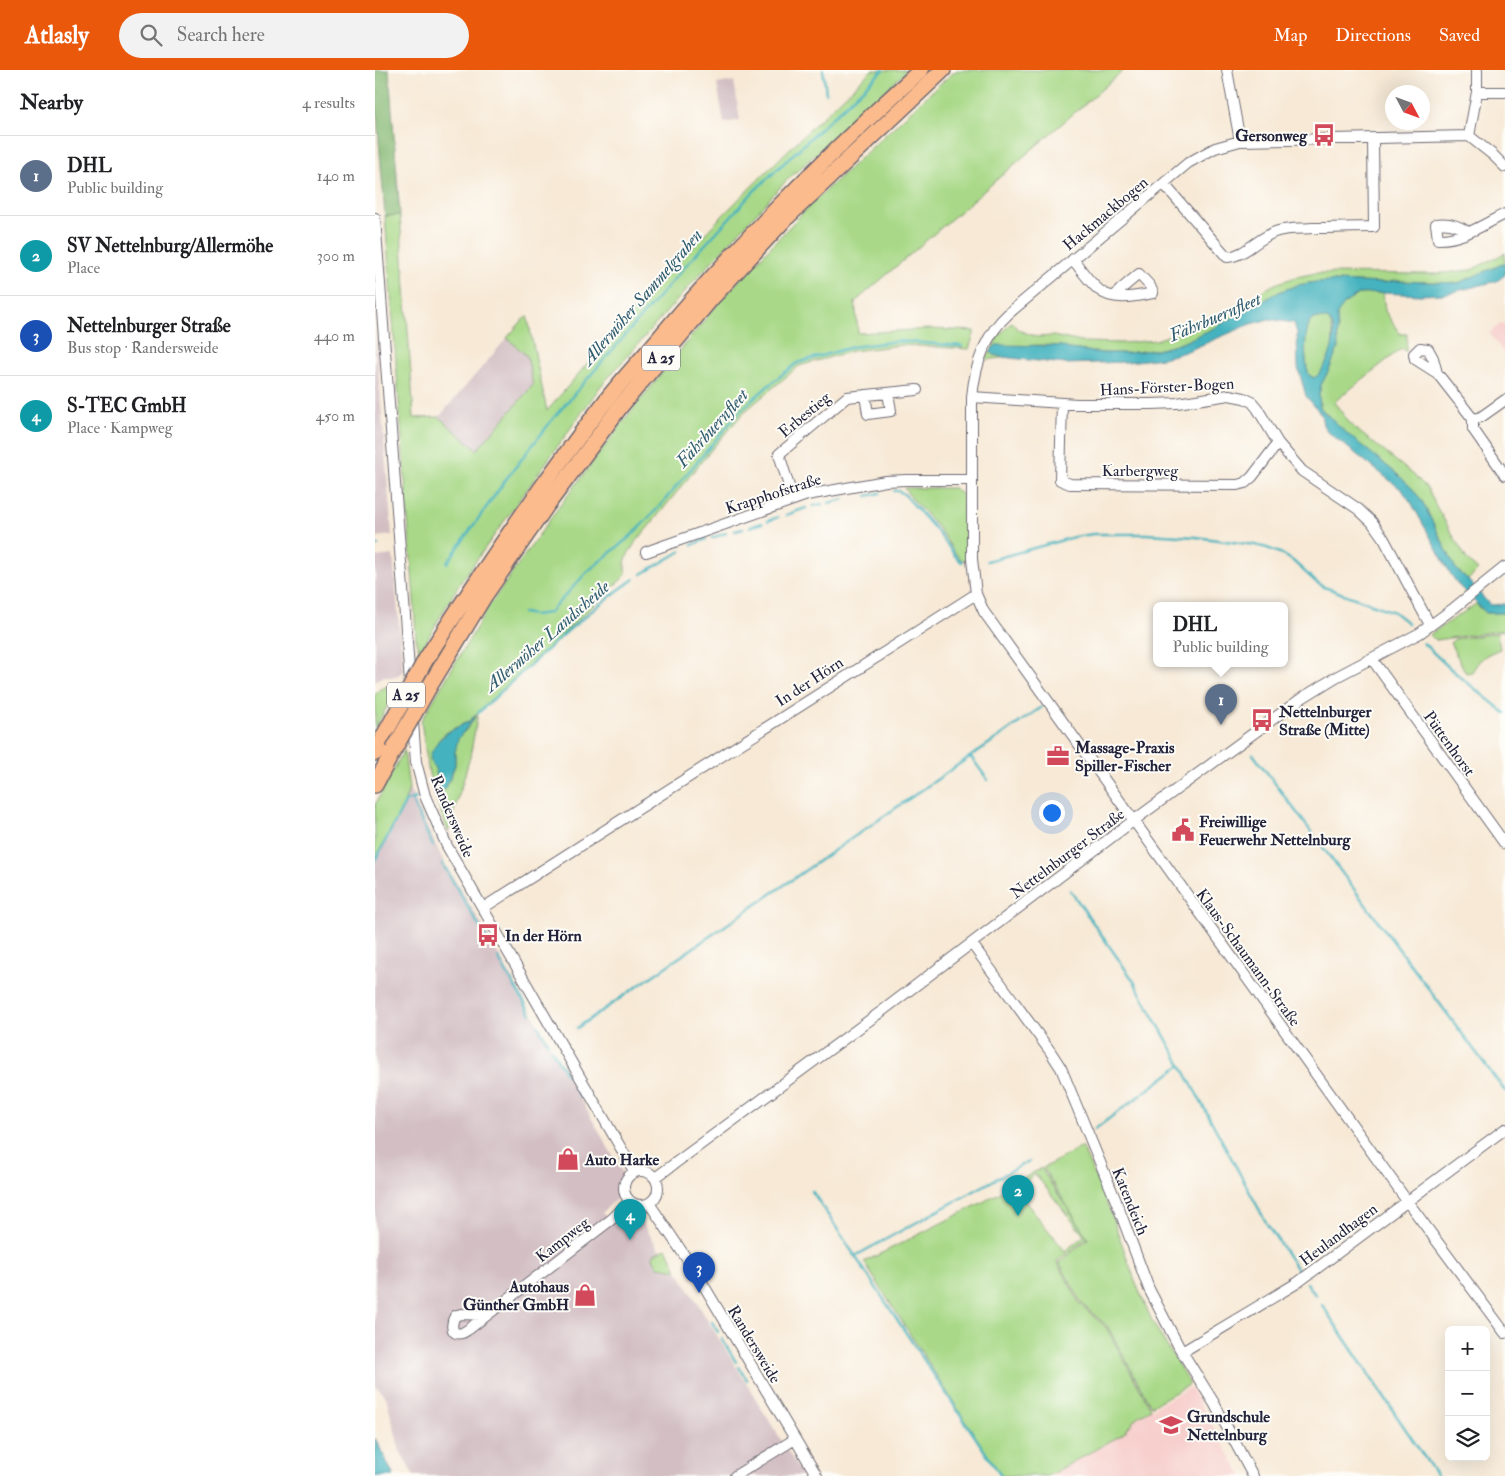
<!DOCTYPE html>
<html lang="en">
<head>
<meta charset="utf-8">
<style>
  :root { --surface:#fff; --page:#f2f2f2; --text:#202124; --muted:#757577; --line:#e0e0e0; --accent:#ea580c }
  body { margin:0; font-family:"IM FELL Double Pica",serif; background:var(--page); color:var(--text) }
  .controls { position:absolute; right:15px; bottom:15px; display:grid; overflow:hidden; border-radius:8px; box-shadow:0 5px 20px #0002 }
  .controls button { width:45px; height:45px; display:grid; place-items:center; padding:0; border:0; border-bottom:1px solid var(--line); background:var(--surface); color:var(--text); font:25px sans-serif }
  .compass { position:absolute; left:1010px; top:15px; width:45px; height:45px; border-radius:50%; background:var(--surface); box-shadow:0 5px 20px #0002; rotate:131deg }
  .you { position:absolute; left:676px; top:742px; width:18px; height:18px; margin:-12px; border:4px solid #fff; border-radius:50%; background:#1a73e8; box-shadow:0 0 0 8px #1a73e833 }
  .badge { display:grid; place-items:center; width:32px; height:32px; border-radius:50%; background:var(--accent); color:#fff; font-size:16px; font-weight:700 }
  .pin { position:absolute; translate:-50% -41px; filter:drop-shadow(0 1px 2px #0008) }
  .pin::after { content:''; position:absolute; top:26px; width:18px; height:15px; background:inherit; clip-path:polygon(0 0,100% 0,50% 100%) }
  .popup { position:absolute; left:778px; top:532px; width:135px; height:65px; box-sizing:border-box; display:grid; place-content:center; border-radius:8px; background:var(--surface); filter:drop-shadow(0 1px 4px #0005); font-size:16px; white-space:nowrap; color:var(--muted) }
  .popup b { font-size:19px; color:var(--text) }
  .popup::after { content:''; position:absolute; left:50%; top:100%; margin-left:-10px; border:10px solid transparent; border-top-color:var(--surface) }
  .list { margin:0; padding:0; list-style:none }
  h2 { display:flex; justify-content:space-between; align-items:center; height:65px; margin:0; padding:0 20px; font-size:21px }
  h2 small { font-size:16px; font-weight:400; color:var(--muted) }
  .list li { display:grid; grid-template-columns:32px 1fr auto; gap:15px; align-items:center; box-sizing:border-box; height:80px; padding:0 20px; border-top:1px solid var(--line) }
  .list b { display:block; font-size:19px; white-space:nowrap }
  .list p { margin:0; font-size:16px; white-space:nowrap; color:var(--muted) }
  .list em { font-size:16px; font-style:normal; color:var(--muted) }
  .icon { flex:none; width:28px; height:28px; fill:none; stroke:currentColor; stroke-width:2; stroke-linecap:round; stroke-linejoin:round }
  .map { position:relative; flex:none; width:1130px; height:1406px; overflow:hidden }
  header { display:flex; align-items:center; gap:30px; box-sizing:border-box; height:70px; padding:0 25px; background:var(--accent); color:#fff }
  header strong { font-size:24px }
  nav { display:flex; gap:28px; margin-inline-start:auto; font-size:18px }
  .search { width:350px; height:45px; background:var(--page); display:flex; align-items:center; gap:12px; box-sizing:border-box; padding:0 18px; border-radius:28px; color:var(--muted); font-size:19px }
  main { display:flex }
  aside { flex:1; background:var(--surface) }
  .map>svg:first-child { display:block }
</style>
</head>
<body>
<header>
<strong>Atlasly</strong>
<div class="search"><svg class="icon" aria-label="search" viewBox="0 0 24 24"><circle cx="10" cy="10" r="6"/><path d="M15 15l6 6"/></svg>Search here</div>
<nav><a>Map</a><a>Directions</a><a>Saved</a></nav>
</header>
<main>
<aside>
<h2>Nearby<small>4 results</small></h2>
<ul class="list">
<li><span class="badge" style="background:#5c6f8a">1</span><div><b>DHL</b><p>Public building</p></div><em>140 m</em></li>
<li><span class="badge" style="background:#0f9aa8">2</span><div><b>SV Nettelnburg/Allermöhe</b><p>Place</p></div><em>300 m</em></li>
<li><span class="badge" style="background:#1a4fb4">3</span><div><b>Nettelnburger Straße</b><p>Bus stop · Randersweide</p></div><em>440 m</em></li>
<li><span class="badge" style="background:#0f9aa8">4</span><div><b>S-TEC GmbH</b><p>Place · Kampweg</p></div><em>450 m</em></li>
</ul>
</aside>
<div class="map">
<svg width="1130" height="1406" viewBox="0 0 1130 1406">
  <rect width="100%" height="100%" fill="#fdfcf7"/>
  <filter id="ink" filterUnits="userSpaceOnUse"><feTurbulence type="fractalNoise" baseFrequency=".02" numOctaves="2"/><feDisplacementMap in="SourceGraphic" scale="10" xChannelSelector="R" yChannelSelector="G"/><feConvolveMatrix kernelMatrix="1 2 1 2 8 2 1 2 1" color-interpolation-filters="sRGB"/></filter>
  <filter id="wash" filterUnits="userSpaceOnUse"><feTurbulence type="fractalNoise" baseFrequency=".0096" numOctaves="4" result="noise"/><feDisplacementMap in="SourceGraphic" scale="20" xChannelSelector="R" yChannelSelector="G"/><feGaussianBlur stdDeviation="1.12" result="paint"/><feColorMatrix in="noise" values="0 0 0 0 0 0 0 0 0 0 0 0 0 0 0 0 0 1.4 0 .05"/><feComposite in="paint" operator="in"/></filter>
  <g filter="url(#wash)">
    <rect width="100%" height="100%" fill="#f7e9d6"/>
    <path fill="#f7d0cd" d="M 1130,253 L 1130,285 L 1114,263 L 1124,255 Z
      M 815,1317 L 867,1406 L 673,1406 L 748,1364 L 762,1347 Z"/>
    <path fill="#d2bec3" d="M 359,11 L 365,50 L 349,53 L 342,14 Z
      M 0,262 L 17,465 L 0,467 Z
      M 132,268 L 152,286 L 158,315 L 102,380 L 64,347 Z
      M 18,485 L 28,600 L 26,603 L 21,606 L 16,607 L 9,606 L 0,611 L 0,487 Z
      M 34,719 L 71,796 L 100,843 L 247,1102 L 243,1127 L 227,1143 L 244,1158 L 258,1149 L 260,1152 L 265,1149 L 285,1181 L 291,1178 L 296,1186 L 302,1200 L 428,1406 L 39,1406 L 25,1381 L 11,1327 L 0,1315 L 0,791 L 28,737 Z"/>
    <path fill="#a9d988" stroke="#667e62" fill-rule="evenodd" d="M 497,0 L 533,0 L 411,111 L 319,211 L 225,317 L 83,516 L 45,582 L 41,572 L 39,529 L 10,146 L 25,145 L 39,348 L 64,347 L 102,380 L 158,315 L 152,286 L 132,268 L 152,245 L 172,341 C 211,295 250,248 292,203 C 358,133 427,66 497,0 Z
      M 582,0 L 749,0 L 480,232 L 483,263 L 556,259 L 600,261 L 594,279 L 527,275 L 477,281 L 424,296 L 369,342 L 336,380 L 262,471 C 254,482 247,490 251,505 L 103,643 L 95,687 L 73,762 L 61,729 L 54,704 L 46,651 L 116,533 L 181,441 L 254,344 L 344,232 L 434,136 L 566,13 ZM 101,646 L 92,659 L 82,669 L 80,682 L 80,695 L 71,718 L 63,713 L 60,697 L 55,690 C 57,684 60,677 63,671 C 72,658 89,656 101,646 Z
      M 1130,183 L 1130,193 L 1083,213 L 1020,211 L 1009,213 L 957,211 L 941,212 L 923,215 L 904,222 L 839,258 L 807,273 L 786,279 L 752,283 L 728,283 L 694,279 L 687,276 L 666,275 L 639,276 L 626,287 L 634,287 L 611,290 L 622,268 L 637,252 L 643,260 L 662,267 L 678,266 L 706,272 L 748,273 L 781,270 L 814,259 L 846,244 L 900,214 L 921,207 L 941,203 L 1058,204 L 1096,200 Z
      M 1008,223 L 1010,241 L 1025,264 L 1032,264 L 1031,282 L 1027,278 L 959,332 L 977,356 L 1040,406 L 1053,419 L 1061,436 L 1093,491 L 1103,500 L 1093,510 L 1081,499 L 1048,433 L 1037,418 L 1022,404 L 975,366 L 958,351 L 945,337 L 944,325 L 946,315 L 955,298 L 963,259 L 962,244 L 965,239 L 970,233 L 984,224 Z
      M 942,248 L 949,248 L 954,250 C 962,267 957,298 939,308 L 934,305 C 929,289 929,267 935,251 Z
      M 529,418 L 579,418 L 592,429 L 592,490 L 586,490 C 577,480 571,468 563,458 C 552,444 539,433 529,418 Z
      M 1101,534 L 1111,543 L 1130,543 L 1130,560 L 1061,570 L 1054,565 Z
      M 1122,563 L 1125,579 C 1110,585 1105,588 1097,602 L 1091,603 L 1075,573 L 1080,569 Z
      M 16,615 L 24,616 L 0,658 L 0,625 L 5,619 Z
      M 29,680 L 34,719 L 28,737 L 0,791 L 0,735 Z
      M 707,1077 L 734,1138 L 762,1216 L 778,1253 L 815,1314 L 776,1336 L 732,1256 L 707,1234 L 684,1192 L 713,1169 L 668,1098 Z
      M 666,1098 L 712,1168 L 682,1191 L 705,1234 L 731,1257 L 776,1339 L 762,1347 L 748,1364 L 673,1406 L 626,1406 L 489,1192 L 610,1131 ZM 660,1104 L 709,1166 L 690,1181 L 641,1120 Z
      M 291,1178 L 296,1186 L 302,1200 L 283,1197 L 278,1188 L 279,1184 Z"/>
    <path fill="#86b974" stroke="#546e58" d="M 0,0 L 14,0 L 25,145 L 10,146 L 0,22 Z"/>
    <path fill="#44b3bf" stroke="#336a7d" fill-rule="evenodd" d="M 1130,193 L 1130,205 L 1122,211 L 1070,224 L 1045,225 L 1008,223 L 984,224 L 970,233 L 962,244 L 963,279 L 955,298 L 946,315 L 944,325 L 945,337 L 948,341 L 975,366 L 1022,404 L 1037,418 L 1048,433 L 1081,499 L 1093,510 L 1115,535 L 1130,534 L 1130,543 L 1111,543 L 1084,516 L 1075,503 L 1037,434 L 1027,420 L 953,362 L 948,355 L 946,344 L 931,326 L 923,298 L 922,263 L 919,253 L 894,249 L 876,254 L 810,282 L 788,288 L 752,292 L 691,294 L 626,287 L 619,285 L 615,281 L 621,275 L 687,276 L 694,279 L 728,283 L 752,283 L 786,279 L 807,273 L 839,258 L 904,222 L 923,215 L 941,212 L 957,211 L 1009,213 L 1020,211 L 1083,213 ZM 942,248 C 946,248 951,248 954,250 C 966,262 952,301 939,308 L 934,305 C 929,289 929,267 935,251 Z
      M 103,643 L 83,669 L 80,682 L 80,695 L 71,718 L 66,722 L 61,721 C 64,711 62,699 55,690 L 56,683 L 63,671 L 73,662 L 93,652 Z
      M 0,1368 L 19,1406 L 0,1406 Z"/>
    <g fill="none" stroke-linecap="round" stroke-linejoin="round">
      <path stroke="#44b3bf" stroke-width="2.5" d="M 448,0 L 451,23
        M 519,421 L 524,421 L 530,425 L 562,461 L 581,487 L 587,492
        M 492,426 L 505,423
        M 454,433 L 469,429
        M 439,436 L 447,434
        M 411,445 L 431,438
        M 393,451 L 403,447
        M 375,457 L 387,453
        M 360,461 L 368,459
        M 337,468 L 351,463
        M 0,475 L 3,475
        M 317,475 L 331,469
        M 612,491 L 699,467 L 718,464 L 772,464 L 821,467 L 880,475 L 892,478 L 907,484 L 918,491 L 941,512 L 949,517 L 1019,542 L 1033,553
        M 72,493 L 132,408 L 181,345 L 306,201 L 379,121 L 508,0
        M 267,504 L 306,481
        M 148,543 L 159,545 L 174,543 L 212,502 L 257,465 L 283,438 L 366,340 L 393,316 L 422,293 L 477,277 L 524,271 L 587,276
        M 1048,573 L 1078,601 L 1130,643
        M 103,643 C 153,597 203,548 259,509
        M 878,684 L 1130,1021
        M 596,687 L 613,710
        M 37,729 L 41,740 L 58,776
        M 0,791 L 31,731 L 41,728
        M 67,793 L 114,873
        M 695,820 L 758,910 L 806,995 L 892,1154 L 923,1201
        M 123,888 L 156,944
        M 163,956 L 173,973
        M 202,958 L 667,637
        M 176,979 L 192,1005
        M 198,1015 L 205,1027
        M 720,1059 L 806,995
        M 437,1121 L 480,1186 L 654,1091
        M 480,1186 L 626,1406
        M 932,1213 L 941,1226
        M 947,1235 L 1062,1406
        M 337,1252 L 343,1262
        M 347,1269 L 361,1292
        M 364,1297 L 372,1310"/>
    </g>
  </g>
  <g filter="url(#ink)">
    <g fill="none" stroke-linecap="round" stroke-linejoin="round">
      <defs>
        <path id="minor" d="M 852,0 L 865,71
          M 1102,22 L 1130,22
          M 1094,66 L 1102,22 L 1102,0
          M 1130,97 L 1118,85 L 1094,66 L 865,71 L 840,78 L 813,93 L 633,244 C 609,266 600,295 597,327 L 597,489 L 601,524 L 609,542 L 1032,1131 L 1130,1263
          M 789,114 L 852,187 C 871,186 884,166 903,161 C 914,158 926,159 937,158 C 958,158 978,157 999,157 L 998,69
          M 0,148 L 41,692 L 50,726 L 72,776 L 259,1101
          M 1093,162 C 1083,155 1074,152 1061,154 L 1063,169 C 1087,170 1109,154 1130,144
          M 698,189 C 706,200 714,212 724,220 C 738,232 762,226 778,223 L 775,216 L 764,204 L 746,219 L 740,226
          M 1062,303 L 1040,289 L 1039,284 L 1045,278 L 1053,279 L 1058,288 L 1062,303 L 1098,349
          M 490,325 L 493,344 L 516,341 L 513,323
          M 597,327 L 702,334 L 777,334 L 802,333 L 854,325 L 869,328 L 877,332 L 882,338 L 903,373 L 927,401 L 983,439 L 997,452 L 1009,469 L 1055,555
          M 1130,330 L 1106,347 L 1098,349 L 1098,359 L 1130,405
          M 687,333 L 685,410 L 695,414 L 862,415 L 870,413 L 877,407 L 903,373
          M 418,429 L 404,384 L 472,327 L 542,320
          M 271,482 L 432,425 L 511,411 L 531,410 L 597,410
          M 997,589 L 1130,774
          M 108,838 L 601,524
          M 597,874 L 675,981 L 686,998 L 741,1131 L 774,1219 L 804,1277 L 839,1333 L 878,1406
          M249 1118a17 17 0 1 1 34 0a17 17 0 1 1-34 0Z
          M 280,1108 L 507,941 L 758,751 L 927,628 L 961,607 L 1045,563 L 1079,538 L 1130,497
          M 274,1133 L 322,1204 L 442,1406
          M 111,1245 L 86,1244 L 80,1246 C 76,1253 75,1266 87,1263 C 90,1262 92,1260 94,1259 L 237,1149 L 255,1131
          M 807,1282 L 922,1213 L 1130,1059
          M 360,1406 L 420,1369"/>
        <path id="highway" d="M 51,589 C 108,500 168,412 233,328 C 248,309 265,291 281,272 C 362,175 452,85 546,0
          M 54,617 L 108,528 L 172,435 L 245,337 L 336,229 L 409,150 L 568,0
          M 0,683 L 12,660
          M 0,715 L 18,681"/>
      </defs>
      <use href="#minor" stroke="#6d6871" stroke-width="12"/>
      <use href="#highway" stroke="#6d6871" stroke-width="18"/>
      <use href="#minor" stroke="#fff" stroke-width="10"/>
      <use href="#highway" stroke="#fbbb8d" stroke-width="15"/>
      <defs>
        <path id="highway-bridge" d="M 12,660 L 51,589
          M 18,681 L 54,617"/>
      </defs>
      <use href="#highway-bridge" stroke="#6d6871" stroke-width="18" stroke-linecap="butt"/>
      <use href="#highway-bridge" stroke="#fbbb8d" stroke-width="15"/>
    </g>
  </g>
  <defs>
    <symbol id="bus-bare" viewBox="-9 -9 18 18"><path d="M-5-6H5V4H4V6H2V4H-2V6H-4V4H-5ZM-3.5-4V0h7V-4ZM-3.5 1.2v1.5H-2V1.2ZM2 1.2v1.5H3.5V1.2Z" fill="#d1495b" stroke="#fdfcf7" stroke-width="2.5" paint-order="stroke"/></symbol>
    <symbol id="office-bare" viewBox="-9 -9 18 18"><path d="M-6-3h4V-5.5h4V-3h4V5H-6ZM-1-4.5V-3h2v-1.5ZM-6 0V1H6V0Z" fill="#d1495b" stroke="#fdfcf7" stroke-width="2.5" paint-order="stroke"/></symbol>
    <symbol id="civic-bare" viewBox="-9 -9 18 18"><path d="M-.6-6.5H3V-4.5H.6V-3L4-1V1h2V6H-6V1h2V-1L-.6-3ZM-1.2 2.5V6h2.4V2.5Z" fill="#d1495b" stroke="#fdfcf7" stroke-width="2.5" paint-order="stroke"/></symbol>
    <symbol id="shop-bare" viewBox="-9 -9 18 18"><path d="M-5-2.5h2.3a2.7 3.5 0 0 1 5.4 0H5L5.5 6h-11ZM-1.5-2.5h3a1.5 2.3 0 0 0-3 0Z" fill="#d1495b" stroke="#fdfcf7" stroke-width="2.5" paint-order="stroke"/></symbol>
    <symbol id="school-bare" viewBox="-9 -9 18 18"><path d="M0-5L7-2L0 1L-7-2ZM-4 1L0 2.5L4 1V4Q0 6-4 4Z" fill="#d1495b" stroke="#fdfcf7" stroke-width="2.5" paint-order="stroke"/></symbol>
  </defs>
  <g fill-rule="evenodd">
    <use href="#bus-bare" x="933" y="49" width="32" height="32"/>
    <use href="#bus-bare" x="871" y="634" width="32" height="32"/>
    <use href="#office-bare" x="667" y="670" width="32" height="32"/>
    <use href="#civic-bare" x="792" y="744" width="32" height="32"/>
    <use href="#bus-bare" x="97" y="849" width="32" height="32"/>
    <use href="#shop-bare" x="177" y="1073" width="32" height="32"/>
    <use href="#shop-bare" x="194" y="1209" width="32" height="32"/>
    <use href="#school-bare" x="780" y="1339" width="32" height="32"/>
  </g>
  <g text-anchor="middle" stroke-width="4" stroke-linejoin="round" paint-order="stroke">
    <g fill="#fdfcf7" stroke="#646373" stroke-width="1">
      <rect x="267" y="275.5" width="38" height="25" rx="4"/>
      <rect x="12" y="612.5" width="38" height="25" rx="4"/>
    </g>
    <g font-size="15" font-weight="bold" fill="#22223b">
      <text x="286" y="293">A 25</text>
      <text x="31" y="630">A 25</text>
    </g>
    <g font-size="16" font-weight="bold" fill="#22223b" stroke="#fdfcf7" text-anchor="start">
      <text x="932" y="71" text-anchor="end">Gersonweg</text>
      <text x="904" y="647">Nettelnburger<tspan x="904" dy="18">Straße (Mitte)</tspan></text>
      <text x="700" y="683">Massage-Praxis<tspan x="700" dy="18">Spiller-Fischer</tspan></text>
      <text x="824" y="757">Freiwillige<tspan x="824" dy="18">Feuerwehr Nettelnburg</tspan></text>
      <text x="130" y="871">In der Hörn</text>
      <text x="210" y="1095">Auto Harke</text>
      <text x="194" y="1222" text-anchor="end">Autohaus<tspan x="194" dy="18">Günther GmbH</tspan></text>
      <text x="812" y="1352">Grundschule<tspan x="812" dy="18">Nettelnburg</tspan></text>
    </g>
    <g font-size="16" fill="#22223b" stroke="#fdfcf7">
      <text transform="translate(730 143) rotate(-40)" y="6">Hackmackbogen</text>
      <text transform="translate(792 316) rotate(-3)" y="6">Hans-Förster-Bogen</text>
      <text transform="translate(429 344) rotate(-40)" y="6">Erbestieg</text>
      <text x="765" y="406">Karbergweg</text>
      <text transform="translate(398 423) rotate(-18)" y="6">Krapphofstraße</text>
      <text transform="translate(434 611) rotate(-33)" y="6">In der Hörn</text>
      <text transform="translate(1075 673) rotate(54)" y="6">Püttenhorst</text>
      <text transform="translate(78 746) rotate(67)" y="6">Randersweide</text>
      <text transform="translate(692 783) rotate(-37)" y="6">Nettelnburger Straße</text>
      <text transform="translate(874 887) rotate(54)" y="6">Klaus-Schaumann-Straße</text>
      <text transform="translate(756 1131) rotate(68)" y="6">Katendeich</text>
      <text transform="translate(963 1164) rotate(-37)" y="6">Heulandhagen</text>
      <text transform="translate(187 1169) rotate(-38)" y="6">Kampweg</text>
      <text transform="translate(380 1274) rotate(59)" y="6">Randersweide</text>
    </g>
    <g font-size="18" font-style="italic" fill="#305c70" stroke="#fdfcf7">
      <text transform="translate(267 227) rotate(-49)" y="6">Allermöher Sammelgraben</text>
      <text transform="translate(840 247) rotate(-23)" y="6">Fährbuernfleet</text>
      <text transform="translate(337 358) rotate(-48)" y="6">Fährbuernfleet</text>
      <text transform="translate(172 566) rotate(-41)" y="6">Allermöher Landscheide</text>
    </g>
  </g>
</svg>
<div class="controls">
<button>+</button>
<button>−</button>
<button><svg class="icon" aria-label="layers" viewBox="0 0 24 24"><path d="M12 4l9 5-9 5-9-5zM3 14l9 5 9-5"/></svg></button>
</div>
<svg class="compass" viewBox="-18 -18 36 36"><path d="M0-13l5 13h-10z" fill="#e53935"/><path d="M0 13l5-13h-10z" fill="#757577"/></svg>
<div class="you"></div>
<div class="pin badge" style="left:846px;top:655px;background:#5c6f8a">1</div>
<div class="popup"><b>DHL</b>Public building</div>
<div class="pin badge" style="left:643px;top:1146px;background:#0f9aa8">2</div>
<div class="pin badge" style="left:324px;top:1223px;background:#1a4fb4">3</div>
<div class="pin badge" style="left:255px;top:1170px;background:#0f9aa8">4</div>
</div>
</main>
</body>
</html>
